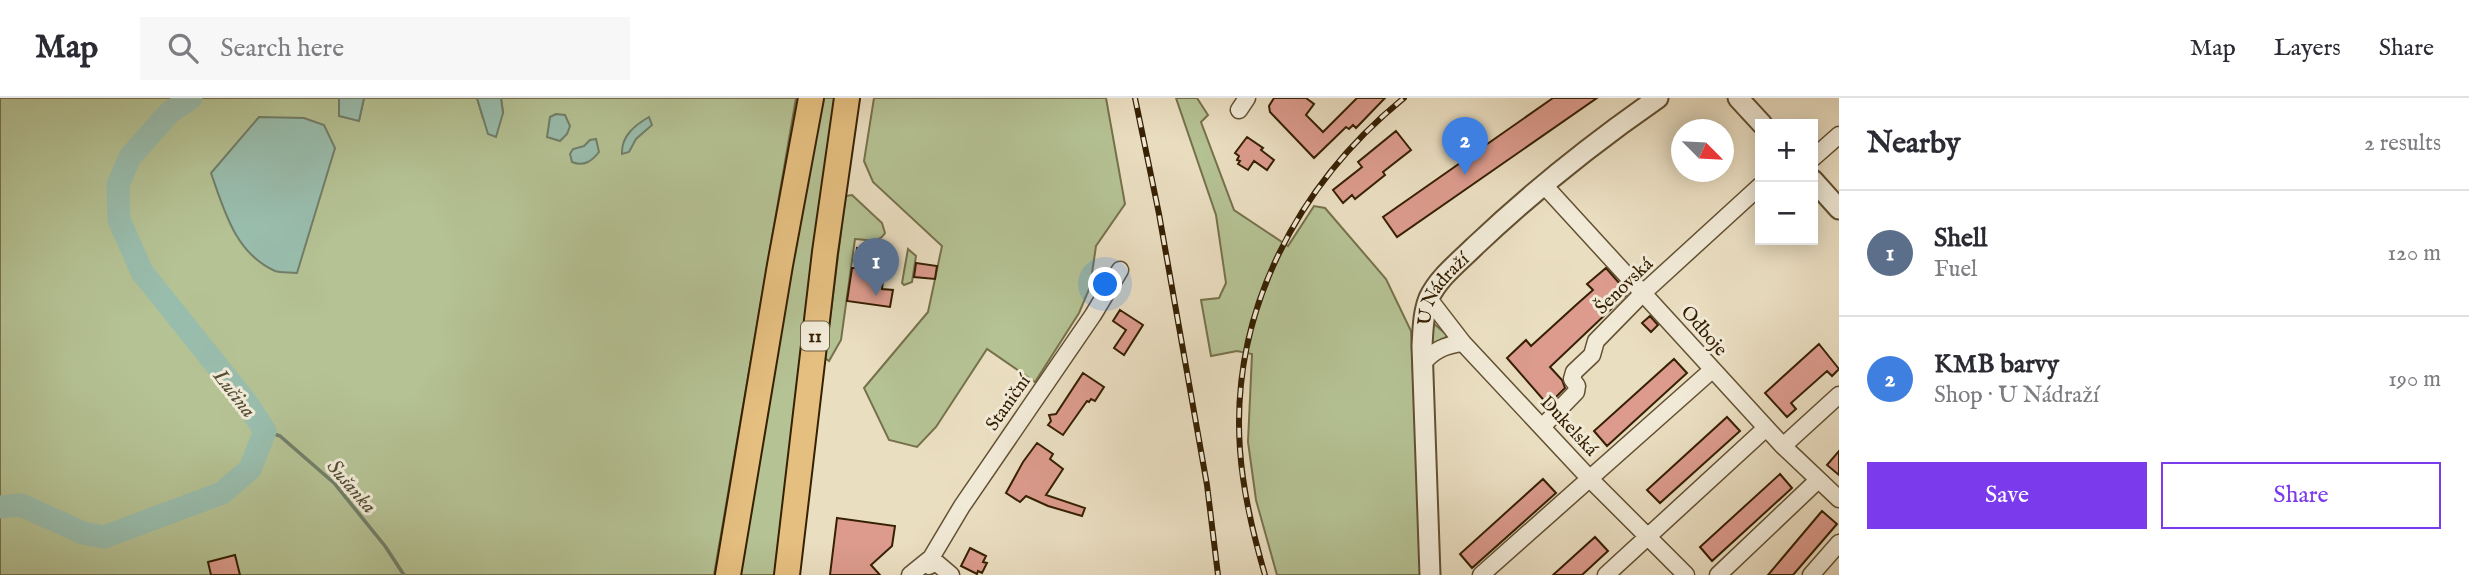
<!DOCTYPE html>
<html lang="en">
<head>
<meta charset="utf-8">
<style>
  :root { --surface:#fff; --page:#f7f7f7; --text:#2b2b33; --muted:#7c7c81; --line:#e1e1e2; --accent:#7c3aed }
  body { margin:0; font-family:"IM FELL English",serif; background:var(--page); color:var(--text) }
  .controls { position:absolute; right:21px; top:21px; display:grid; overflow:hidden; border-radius:0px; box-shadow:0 4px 18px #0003 }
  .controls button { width:63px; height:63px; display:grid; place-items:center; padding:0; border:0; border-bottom:2px solid var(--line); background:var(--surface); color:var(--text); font:35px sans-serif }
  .compass { position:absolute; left:1671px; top:21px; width:63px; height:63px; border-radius:50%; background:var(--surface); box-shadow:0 4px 18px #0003; rotate:114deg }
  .you { position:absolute; left:1106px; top:187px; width:24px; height:24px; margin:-18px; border:5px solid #fff; border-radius:50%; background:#1a73e8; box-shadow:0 0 0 10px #1a73e833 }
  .badge { display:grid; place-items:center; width:46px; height:46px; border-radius:50%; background:var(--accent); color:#fff; font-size:23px; font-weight:700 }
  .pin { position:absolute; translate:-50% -58px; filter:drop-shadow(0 2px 4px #0008) }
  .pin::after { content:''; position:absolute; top:37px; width:24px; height:21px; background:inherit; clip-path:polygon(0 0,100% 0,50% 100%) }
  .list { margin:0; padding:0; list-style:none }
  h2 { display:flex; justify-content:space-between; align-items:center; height:91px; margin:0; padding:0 28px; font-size:30px }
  h2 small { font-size:23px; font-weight:400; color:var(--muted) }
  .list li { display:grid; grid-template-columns:46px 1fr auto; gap:21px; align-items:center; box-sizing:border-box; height:126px; padding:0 28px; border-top:2px solid var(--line) }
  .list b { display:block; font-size:26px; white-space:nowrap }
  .list p { margin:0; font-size:23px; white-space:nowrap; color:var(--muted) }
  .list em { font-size:23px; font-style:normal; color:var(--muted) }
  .actions { display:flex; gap:14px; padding:21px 28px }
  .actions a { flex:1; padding:16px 0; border:2px solid var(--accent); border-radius:0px; text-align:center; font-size:24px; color:var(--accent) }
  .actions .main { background:var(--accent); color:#fff }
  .icon { flex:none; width:38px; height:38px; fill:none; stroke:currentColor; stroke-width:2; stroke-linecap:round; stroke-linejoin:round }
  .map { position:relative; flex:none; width:1839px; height:477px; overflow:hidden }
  header { display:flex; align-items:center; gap:42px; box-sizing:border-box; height:98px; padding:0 35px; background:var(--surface); border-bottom:2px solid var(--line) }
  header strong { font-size:33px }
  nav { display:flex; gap:38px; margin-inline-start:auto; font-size:24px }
  .search { width:490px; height:63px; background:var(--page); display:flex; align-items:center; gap:18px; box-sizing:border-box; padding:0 24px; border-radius:0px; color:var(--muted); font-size:26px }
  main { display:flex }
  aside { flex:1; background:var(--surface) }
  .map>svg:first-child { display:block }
</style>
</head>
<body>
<header>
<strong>Map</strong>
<div class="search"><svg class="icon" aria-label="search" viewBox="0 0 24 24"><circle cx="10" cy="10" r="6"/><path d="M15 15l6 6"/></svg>Search here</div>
<nav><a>Map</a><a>Layers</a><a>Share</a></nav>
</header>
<main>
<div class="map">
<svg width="1839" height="477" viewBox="0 0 1839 477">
  <rect width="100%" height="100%" fill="#eadec1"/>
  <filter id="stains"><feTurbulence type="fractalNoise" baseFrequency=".00286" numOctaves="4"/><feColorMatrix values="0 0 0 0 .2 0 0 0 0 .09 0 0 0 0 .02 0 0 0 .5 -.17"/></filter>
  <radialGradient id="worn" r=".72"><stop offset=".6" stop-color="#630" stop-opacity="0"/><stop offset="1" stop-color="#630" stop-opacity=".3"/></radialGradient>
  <path fill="#b5c294" stroke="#76714b" stroke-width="2" d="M 0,0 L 339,0 L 339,18 L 359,22 L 364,0 L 477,0 L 483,20 L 503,15 L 501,0 L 796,0 L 714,477 L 0,477 Z
    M 819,0 L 840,0 L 780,477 L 736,477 Z
    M 874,0 L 1106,0 L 1125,106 L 1096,148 L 1090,189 L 1079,215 L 1035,284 L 987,251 L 936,329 L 917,349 L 889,342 L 864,290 L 928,214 L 942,148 L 873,84 L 864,63 Z
    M 1176,0 L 1197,0 L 1208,17 L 1201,24 L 1234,112 L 1288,148 L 1314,108 L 1325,110 L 1386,181 L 1411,233 L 1422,477 L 1277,477 L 1256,402 L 1248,344 L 1252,256 L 1237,253 L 1211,258 L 1201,202 L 1219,200 L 1226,185 L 1216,117 Z
    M 852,97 L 882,125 L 885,135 C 878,147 866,141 855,141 L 841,242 L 829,263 L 825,260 L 845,102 L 846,98 Z
    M 908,151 L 916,158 L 912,184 L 904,187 L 902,185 Z
    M 1433,225 L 1447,237 L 1445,240 L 1431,247 L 1431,226 Z"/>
  <path fill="#99bdad" stroke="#717e69" stroke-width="2" d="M 339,0 L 364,0 L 359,23 L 339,18 Z
    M 477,0 L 501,0 L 503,15 L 496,39 L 488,36 Z
    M 556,16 L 565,17 L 570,28 L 567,36 L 560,43 L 547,39 L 550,19 Z
    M 259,19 L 304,20 L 324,27 L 335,50 L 297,175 C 290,174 281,175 275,173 C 235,155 224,112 211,75 Z
    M 649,19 L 652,27 L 636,41 L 629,54 L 622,56 C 621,38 635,27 649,19 Z
    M 596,41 L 599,54 C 592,63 584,69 572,64 L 570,56 L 573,51 L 584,48 L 590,42 Z
    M 236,373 L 252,382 L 229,399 Z"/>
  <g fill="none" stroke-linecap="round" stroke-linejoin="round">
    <path stroke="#717e69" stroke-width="3.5" d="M 265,333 L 280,338 L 334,385 L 385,448 L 404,477"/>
    <path stroke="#99bdad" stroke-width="23" d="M 0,409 L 21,407 L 83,435 L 104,439 L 222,395 L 250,371 L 265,333 L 246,304 L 142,174 L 119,122 L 118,87 L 130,59 L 169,15 L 191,0"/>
  </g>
  <path fill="#dc9b8d" stroke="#362002" stroke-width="2" d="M 1274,0 L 1306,0 L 1314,6 L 1306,17 L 1323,34 L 1357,0 L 1385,0 L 1356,30 L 1353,27 L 1349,31 L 1346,29 L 1314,60 L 1270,14 L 1269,8 Z
    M 1553,0 L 1597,0 L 1397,139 L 1383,119 Z
    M 1396,33 L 1411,52 L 1383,74 L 1385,77 L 1355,101 L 1352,97 L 1343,105 L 1333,92 L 1362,69 L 1358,64 Z
    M 1247,39 L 1263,50 L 1261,52 L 1274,62 L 1267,72 L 1254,63 L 1248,72 L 1238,66 L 1240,63 L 1237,62 L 1239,58 L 1235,55 Z
    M 857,150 L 886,154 L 882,191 L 893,192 L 890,209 L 847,203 L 852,170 L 855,170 Z
    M 916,165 L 937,168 L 935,181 L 914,179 Z
    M 1606,170 L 1628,195 L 1550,269 L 1562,282 L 1565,290 L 1548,307 L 1507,260 L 1526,242 L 1531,248 L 1576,207 L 1593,192 L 1587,186 Z
    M 1120,212 L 1143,227 L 1124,257 L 1114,250 L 1126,232 L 1113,223 Z
    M 1650,218 L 1658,227 L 1651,234 L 1642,225 Z
    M 1819,246 L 1839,271 L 1832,278 L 1827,273 L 1791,305 L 1796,311 L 1787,319 L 1765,295 Z
    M 1674,261 L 1687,275 L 1607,348 L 1594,333 Z
    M 1083,275 L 1104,289 L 1095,303 L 1091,301 L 1089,304 L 1087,303 L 1063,337 L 1048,327 L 1051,323 L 1049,317 L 1056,316 Z
    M 1727,319 L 1740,333 L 1660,405 L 1647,392 Z
    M 1037,345 L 1053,356 L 1050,361 L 1063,371 L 1046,397 L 1085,410 L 1082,418 L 1048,408 L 1026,398 L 1020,404 L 1006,395 L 1023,364 Z
    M 1839,353 L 1839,377 L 1827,367 Z
    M 1780,376 L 1792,390 L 1712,463 L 1700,449 Z
    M 1543,381 L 1556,395 L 1472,470 L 1460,456 Z
    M 1822,413 L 1837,426 L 1793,477 L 1768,477 Z
    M 837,420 L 895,428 L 892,448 L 871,467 L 880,477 L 830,477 Z
    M 1595,439 L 1608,453 L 1596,464 L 1582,477 L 1553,477 Z
    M 970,450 L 986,458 L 983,464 L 987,465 L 982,475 L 978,473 L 977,476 L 961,468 Z
    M 235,457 L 240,477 L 211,477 L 208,464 Z"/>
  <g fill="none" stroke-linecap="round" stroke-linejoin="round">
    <defs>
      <path id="minor" d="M 1239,12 L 1247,0
        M 1813,60 L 1839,37
        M 1543,86 L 1783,348 L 1839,401
        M 1429,201 L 1463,245 L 1591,382 L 1686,477
        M 1422,266 C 1434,252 1445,247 1463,245
        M 1543,328 L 1576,294 L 1577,288 L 1572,281 L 1574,274 L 1592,257 L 1596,243 L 1644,194 L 1760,88
        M 1783,348 L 1839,297
        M 929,468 L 931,460 L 951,477
        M 910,477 L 931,460 L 962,408 L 1093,217 L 1120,172
        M 1481,477 L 1712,272
        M 1606,477 L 1766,330
        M 1718,477 L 1817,383
        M 1811,477 L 1839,445"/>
      <g id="tertiary">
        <path d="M 1738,0 L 1762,26"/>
        <path d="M 1813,82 L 1839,111"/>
        <path id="s1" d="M 1430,477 L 1422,248 C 1423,232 1423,215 1429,200 C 1439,179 1459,164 1475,148 C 1532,94 1593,45 1658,0"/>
      </g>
      <path id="trunk" d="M 728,477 L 780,167 L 811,0
        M 787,477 L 825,154 L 847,0"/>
    </defs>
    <use href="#minor" stroke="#635032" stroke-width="19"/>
    <use href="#tertiary" stroke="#635032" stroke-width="23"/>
    <use href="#trunk" stroke="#362002" stroke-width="28"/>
    <use href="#minor" stroke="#f1ead7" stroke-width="16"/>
    <use href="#tertiary" stroke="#f1ead7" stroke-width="19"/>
    <use href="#trunk" stroke="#e5bf80" stroke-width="24"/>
    <defs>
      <path id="rail" d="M 1135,0 L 1159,116 L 1207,387 L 1218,477
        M 1265,477 C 1253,436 1243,395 1240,352 C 1230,214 1298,86 1404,0"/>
    </defs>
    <use href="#rail" stroke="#362002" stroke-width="6"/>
    <use href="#rail" stroke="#f1ead7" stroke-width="3.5" stroke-dasharray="10" stroke-linecap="butt"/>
  </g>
  <g text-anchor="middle" stroke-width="6" stroke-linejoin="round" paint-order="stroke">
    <rect fill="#f1ead7" stroke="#6e5d42" stroke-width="2" x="801" y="223.5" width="28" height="29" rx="5"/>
    <g font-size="18" font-weight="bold" fill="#362002">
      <text x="815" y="244">11</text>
    </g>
    <g font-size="19" fill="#362002" stroke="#f1ead7">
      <text transform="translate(1623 187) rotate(-44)" y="7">Šenovská</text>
      <text dy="7" stroke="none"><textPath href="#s1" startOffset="292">U Nádraží</textPath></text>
      <text transform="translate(1705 232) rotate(49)" y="7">Odboje</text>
      <text transform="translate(1007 304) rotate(-55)" y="7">Staniční</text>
      <text transform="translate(1570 327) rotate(47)" y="7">Dukelská</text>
    </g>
    <g font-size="21" font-style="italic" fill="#544f35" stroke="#f1ead7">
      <text transform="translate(235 295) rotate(52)" y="7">Lučina</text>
      <text transform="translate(352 388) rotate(49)" y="7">Sušanka</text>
    </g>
  </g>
  <rect width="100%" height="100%" filter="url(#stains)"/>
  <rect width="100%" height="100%" fill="url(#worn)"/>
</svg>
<div class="controls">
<button>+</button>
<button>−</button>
</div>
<svg class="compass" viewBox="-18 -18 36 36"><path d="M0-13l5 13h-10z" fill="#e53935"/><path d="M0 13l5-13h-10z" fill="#7c7c81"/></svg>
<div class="you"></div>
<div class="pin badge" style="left:876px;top:198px;background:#5c6f8a">1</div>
<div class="pin badge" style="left:1465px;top:77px;background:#3f7fe0">2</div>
</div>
<aside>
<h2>Nearby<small>2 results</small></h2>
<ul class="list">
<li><span class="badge" style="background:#5c6f8a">1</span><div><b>Shell</b><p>Fuel</p></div><em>120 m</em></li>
<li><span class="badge" style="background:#3f7fe0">2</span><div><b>KMB barvy</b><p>Shop · U Nádraží</p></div><em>190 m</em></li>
</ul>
<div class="actions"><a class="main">Save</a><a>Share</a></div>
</aside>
</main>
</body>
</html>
